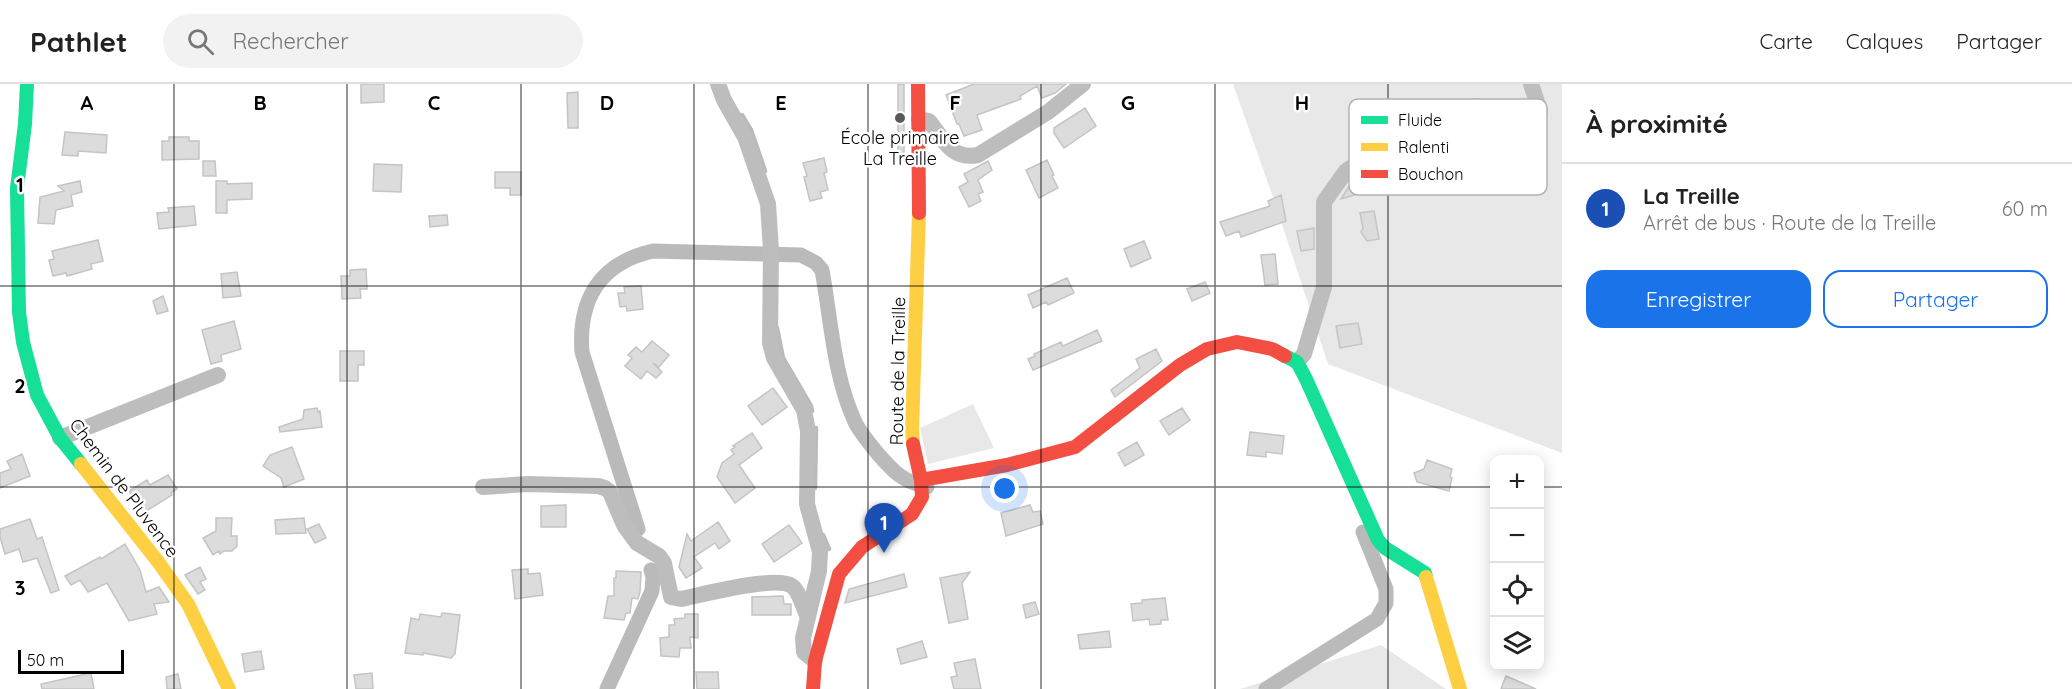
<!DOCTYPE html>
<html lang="fr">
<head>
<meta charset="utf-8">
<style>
  :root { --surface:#fff; --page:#f2f2f2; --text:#222; --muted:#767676; --line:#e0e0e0; --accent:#1a73e8 }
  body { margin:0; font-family:Quicksand,sans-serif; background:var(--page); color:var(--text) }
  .controls { position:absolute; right:18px; bottom:18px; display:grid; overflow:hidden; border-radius:12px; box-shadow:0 3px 15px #0003 }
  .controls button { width:54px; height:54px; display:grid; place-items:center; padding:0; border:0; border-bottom:2px solid var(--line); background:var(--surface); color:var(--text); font:30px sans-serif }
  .scale { position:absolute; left:18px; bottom:15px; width:106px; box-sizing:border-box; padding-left:6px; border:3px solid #000; border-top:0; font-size:16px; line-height:21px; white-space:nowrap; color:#000; -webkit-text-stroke:4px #fff; paint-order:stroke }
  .you { position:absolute; left:1005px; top:405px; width:21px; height:21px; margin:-15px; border:4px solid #fff; border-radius:50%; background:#1a73e8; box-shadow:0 0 0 9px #1a73e833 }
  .badge { display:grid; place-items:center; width:39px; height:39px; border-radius:50%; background:var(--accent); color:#fff; font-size:20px; font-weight:700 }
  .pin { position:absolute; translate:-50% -50px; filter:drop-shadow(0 2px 3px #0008) }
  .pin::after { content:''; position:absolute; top:32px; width:21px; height:18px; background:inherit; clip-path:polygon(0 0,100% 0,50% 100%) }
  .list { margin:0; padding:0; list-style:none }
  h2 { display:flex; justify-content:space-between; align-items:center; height:78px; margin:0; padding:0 24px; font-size:26px }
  h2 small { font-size:20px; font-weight:400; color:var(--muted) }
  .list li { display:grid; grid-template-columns:39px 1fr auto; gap:18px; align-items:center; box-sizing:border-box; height:90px; padding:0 24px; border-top:2px solid var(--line) }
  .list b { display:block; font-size:22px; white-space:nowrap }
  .list p { margin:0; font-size:20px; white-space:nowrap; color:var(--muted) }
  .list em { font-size:20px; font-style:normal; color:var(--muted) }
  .actions { display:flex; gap:12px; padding:18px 24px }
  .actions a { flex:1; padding:14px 0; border:2px solid var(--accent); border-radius:18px; text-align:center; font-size:21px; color:var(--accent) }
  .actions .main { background:var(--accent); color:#fff }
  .icon { flex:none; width:33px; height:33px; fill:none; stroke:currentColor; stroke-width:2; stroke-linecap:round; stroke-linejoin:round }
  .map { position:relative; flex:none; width:1562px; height:605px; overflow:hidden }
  header { display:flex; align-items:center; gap:36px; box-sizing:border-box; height:84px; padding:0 30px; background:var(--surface); border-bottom:2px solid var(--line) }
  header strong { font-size:28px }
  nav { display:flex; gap:33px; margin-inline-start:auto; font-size:21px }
  .search { width:420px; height:54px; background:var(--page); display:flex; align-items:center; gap:15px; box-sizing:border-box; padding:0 21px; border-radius:33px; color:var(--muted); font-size:22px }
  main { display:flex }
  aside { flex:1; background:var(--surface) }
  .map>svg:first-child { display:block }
</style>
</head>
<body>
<header>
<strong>Pathlet</strong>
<div class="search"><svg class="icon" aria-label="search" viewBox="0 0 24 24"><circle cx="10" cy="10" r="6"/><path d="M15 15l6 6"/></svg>Rechercher</div>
<nav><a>Carte</a><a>Calques</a><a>Partager</a></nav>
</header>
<main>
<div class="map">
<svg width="1562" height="605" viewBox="0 0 1562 605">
  <rect width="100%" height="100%" fill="#fff"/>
  <path fill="#e8e8e8" d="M 1233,0 L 1562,0 L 1562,369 L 1328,280 L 1275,119 Z
    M 973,320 L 994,364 L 928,380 L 920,344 Z
    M 1381,561 L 1446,605 L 1240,605 Z"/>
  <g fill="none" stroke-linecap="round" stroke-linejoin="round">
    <path stroke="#bababa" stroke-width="4.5" d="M 742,31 L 751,46 L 765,87
      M 777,244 L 783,274 L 811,322 L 812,327
      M 815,404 L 816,344
      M 823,451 L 829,465"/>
    <path stroke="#bababa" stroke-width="15" d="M 638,445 L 582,268 C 578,215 600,179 653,167 L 801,171 L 816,179 L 822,186 C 831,236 834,295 856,340 C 862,351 871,361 878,370 C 895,389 902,397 927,403
      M 607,605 L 652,507 L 653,493 L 651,486
      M 1266,605 L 1377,535 L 1386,519 L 1386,505 L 1363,448"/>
  </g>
  <path fill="#dcdcdc" stroke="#c4c4c4" stroke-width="1.5" d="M 361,0 L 384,0 L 384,18 L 361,19 Z
    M 898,0 L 904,0 L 904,69 L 898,69 Z
    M 974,0 L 1066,0 L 1055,9 L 1042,14 L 1037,2 L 1020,12 L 1021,15 L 977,31 L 982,46 L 964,52 L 959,40 L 957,40 L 946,11 Z
    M 578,8 L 578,44 L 568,44 L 567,9 Z
    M 1085,24 L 1096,42 L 1064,64 L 1054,49 L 1054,44 Z
    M 65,48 L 107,51 L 106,69 L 78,67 L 78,72 L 62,71 Z
    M 169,53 L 189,53 L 189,57 L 199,57 L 199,75 L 162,76 L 162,57 L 169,57 Z
    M 824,74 L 827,88 L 824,89 L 828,106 L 820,108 L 822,114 L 810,117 L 804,93 L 807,92 L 803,79 Z
    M 1047,76 L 1054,91 L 1052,92 L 1058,104 L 1039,114 L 1026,86 Z
    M 203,77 L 215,77 L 216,92 L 203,92 Z
    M 988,77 L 992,86 L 978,96 L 983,108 L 978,110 L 981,117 L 969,123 L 959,103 L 968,98 L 964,90 Z
    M 374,80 L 402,81 L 401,108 L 373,107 Z
    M 495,88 L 521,88 L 521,111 L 510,111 L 510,104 L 495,104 Z
    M 1353,96 L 1368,107 L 1341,115 Z
    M 80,97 L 82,108 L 71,111 L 73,122 L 56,126 L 54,140 L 38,139 L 40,113 L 64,107 L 58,102 Z
    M 216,97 L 227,97 L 227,100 L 252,99 L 252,115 L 227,116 L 227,129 L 216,129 Z
    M 1281,111 L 1286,137 L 1241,153 L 1239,147 L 1226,152 L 1220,138 L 1270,122 L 1268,117 Z
    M 194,122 L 196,141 L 159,145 L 157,129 L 169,128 L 168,124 Z
    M 1374,127 L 1379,155 L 1367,157 L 1361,148 L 1363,144 L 1360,129 Z
    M 447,131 L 448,141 L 430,143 L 429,132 Z
    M 1314,144 L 1314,165 L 1301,167 L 1297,147 Z
    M 98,156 L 103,177 L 91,180 L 92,185 L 67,192 L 66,189 L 53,192 L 49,176 L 54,175 L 52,167 Z
    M 1144,157 L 1151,174 L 1131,183 L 1124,165 Z
    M 1275,170 L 1278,200 L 1265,201 L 1261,171 Z
    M 366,185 L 367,205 L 360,205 L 361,214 L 342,215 L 341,192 L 350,192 L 350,186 Z
    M 237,188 L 241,212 L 223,214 L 221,190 Z
    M 1067,194 L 1074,209 L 1048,221 L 1046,218 L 1033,224 L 1028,211 Z
    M 1205,198 L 1210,209 L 1192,217 L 1187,205 Z
    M 641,202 L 643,225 L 627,227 L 626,222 L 620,223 L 618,209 L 625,209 L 624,203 Z
    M 163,212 L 168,227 L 157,230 L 153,217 Z
    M 234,237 L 241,265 L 221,271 L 222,277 L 211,280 L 202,246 Z
    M 1358,239 L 1362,260 L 1340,264 L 1336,242 Z
    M 1097,246 L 1102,257 L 1033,286 L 1028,275 L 1035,272 L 1034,270 L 1061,258 L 1063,262 Z
    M 652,257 L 669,271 L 659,283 L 653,279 L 662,288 L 656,294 L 647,287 L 641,295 L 625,282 L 632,274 L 628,271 L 636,263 L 642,268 Z
    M 1156,265 L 1162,277 L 1115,313 L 1111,306 L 1140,284 L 1136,275 Z
    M 340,267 L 364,267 L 364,281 L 358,281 L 358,297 L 340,297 Z
    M 773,304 L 787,323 L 762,341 L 748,322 Z
    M 317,324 L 318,328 L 320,327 L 322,343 L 280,348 L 279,343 L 303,335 L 304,326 Z
    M 1182,324 L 1190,336 L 1169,351 L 1160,337 Z
    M 1250,348 L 1284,352 L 1282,370 L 1266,368 L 1266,373 L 1247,371 Z
    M 752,349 L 762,364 L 739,381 L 755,404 L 735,419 L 717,393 L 722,379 L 734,370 L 731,366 L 735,363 L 733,362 Z
    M 1137,358 L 1144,371 L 1125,382 L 1118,369 Z
    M 292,363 L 304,395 L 284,403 L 281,394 L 263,382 L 270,371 Z
    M 22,370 L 30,392 L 0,404 L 0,389 L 11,385 L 7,377 Z
    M 1427,376 L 1452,385 L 1450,393 L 1452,394 L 1449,407 L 1417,398 L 1414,389 L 1424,385 Z
    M 168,391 L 177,405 L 171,409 L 172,411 L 143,429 L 129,407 L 147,396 L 150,401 Z
    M 566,421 L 566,443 L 541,443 L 541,422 Z
    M 1030,421 L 1033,428 L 1040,427 L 1043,440 L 1006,452 L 1001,429 Z
    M 216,434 L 232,434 L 231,452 L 237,452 L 237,462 L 232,467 L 224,467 L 220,470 L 219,467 L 213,471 L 203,454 L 216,447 Z
    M 304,434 L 306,449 L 276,450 L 275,436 Z
    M 30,435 L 37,455 L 42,453 L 59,506 L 51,509 L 37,474 L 23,478 L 19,465 L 5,470 L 0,453 L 0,445 Z
    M 718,438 L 730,457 L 719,465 L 715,459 L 694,473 L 702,484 L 686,494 L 679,483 L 687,450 L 691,457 Z
    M 319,440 L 326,454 L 315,459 L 307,445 Z
    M 789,441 L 802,459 L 774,478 L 762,460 Z
    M 125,460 L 140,486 L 146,508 L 159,503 L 169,518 L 154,520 L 157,530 L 129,537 L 107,499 L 88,508 L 80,496 L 71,501 L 65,492 L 100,473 L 101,475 Z
    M 200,483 L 206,495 L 200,498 L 205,506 L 198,510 L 185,491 Z
    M 528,485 L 528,490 L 540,489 L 543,511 L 515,515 L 512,486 Z
    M 616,487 L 641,488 L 640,508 L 638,515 L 632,514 L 630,529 L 626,529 L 624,536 L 604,534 L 608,512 L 614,512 L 614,494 L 616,494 Z
    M 970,488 L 962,499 L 968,535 L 949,539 L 940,494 Z
    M 904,490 L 907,503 L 845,519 L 849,505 Z
    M 783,512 L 784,520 L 791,520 L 791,531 L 752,531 L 752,513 Z
    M 1165,514 L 1168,536 L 1161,536 L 1161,540 L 1150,541 L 1149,535 L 1133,537 L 1131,520 L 1142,519 L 1142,516 Z
    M 1035,518 L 1039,530 L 1026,534 L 1023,521 Z
    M 442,529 L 460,531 L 455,570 L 451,574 L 423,569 L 423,571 L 405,569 L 411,534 L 419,536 L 420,530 L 441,533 Z
    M 685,530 L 698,530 L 698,554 L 690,553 L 691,564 L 680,564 L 679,573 L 661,572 L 660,554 L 669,553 L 669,541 L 675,541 L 674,535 L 685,534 Z
    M 1109,547 L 1111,563 L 1080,565 L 1078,551 Z
    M 922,557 L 927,573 L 901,580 L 897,565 Z
    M 261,567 L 264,585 L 245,588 L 242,570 Z
    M 975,575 L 981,605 L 954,605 L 951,593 L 957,592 L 954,579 Z
    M 696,588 L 718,588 L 719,605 L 697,605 Z
    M 91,589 L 94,605 L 42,605 L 41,600 Z
    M 372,589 L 373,605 L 356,605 L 354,591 Z
    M 178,590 L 181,605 L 167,605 L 166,593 Z
    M 1506,592 L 1536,605 L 1501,605 Z"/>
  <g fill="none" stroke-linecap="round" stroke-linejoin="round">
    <path stroke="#bdbdbd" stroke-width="16" d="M 718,0 L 724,16 L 745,53 L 768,120 L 771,166 L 770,259 L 774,274 L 804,326 L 808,347 L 807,420 L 820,468 L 819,487 L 803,554 L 804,568 L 815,577
      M 919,35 L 929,37 C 944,55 950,76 978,71 L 1048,28 L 1083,0
      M 1297,278 L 1304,270 L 1324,203 L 1324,118 L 1346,87 L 1407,48 L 1445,29 L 1476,22 L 1529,38 L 1540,27 L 1531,0
      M 60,354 L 218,291
      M 483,403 L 528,400 L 598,402 L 605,404 L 610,408 L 624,441 L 637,459 L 659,472 L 664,479 L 671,513 L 681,515 C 701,511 776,491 792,502 C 799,507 803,523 807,531"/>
    <path stroke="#16e098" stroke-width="14" d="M 27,0 L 25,40 L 17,104 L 19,228 L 23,258 L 37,311 L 60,354 L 81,380
      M 1285,272 L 1297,278 L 1306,295 L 1378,456 L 1385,464 L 1425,489 L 1426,493"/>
    <path stroke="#ffcf43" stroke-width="14" d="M 913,360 L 912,345 L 919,129
      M 81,380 L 159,479 L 188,520 L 229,605
      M 1426,493 L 1460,605"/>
    <path stroke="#f24e42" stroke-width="14" d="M 918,0 L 919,129
      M 921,396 L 1007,381 L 1075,363 L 1180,281 L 1207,265 L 1237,258 L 1272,265 L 1285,272
      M 813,605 L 815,577 L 839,490 L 862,463 L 912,430 L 922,413 L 921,396 L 913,360"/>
  </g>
  <path fill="none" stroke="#000" stroke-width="1.5" stroke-opacity="0.55" d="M 174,0 L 174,605M 347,0 L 347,605M 521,0 L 521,605M 694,0 L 694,605M 868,0 L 868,605M 1041,0 L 1041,605M 1215,0 L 1215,605M 1388,0 L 1388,605M 0,202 L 1562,202M 0,403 L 1494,403M 1540,403 L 1562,403"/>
  <circle fill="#595959" stroke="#fff" stroke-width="2" cx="900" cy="34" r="6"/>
  <g text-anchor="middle" stroke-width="5" stroke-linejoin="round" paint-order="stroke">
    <g font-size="18" fill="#000" stroke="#fff">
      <text x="900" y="60">École primaire<tspan x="900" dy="21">La Treille</tspan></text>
    </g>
    <g font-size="18" fill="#000" stroke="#fff">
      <text transform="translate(898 287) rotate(-89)" y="6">Route de la Treille</text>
      <text transform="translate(124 404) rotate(53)" y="6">Chemin de Pluvence</text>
    </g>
  </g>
  <rect x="1349" y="15" width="198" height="96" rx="9" fill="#fff" stroke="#b2b2b2" stroke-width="1.5"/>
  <rect x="1361" y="32" width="27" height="8" fill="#16e098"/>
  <rect x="1361" y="59" width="27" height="8" fill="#ffcf43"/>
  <rect x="1361" y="86" width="27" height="8" fill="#f24e42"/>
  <g font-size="16" fill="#000">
    <text x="1398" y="42">Fluide</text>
    <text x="1398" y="69">Ralenti</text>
    <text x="1398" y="96">Bouchon</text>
  </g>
  <g font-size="20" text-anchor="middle" font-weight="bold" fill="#000" stroke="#fff" stroke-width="5" stroke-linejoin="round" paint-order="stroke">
    <text x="87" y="26">A</text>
    <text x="260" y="26">B</text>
    <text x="434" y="26">C</text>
    <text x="607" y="26">D</text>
    <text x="781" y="26">E</text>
    <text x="955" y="26">F</text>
    <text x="1128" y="26">G</text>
    <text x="1302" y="26">H</text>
    <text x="20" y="108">1</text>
    <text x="20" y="309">2</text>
    <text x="20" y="511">3</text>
  </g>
</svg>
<div class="controls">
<button>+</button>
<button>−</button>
<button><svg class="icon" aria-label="locate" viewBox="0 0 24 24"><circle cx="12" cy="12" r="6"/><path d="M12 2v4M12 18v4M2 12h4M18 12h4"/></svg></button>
<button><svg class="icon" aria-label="layers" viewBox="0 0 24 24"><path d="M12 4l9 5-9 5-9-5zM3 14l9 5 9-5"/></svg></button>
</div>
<div class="scale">50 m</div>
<div class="you"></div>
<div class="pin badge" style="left:884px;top:469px;background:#1a4fb4">1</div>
</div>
<aside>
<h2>À proximité<small></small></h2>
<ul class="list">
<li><span class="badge" style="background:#1a4fb4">1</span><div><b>La Treille</b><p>Arrêt de bus · Route de la Treille</p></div><em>60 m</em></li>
</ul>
<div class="actions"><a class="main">Enregistrer</a><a>Partager</a></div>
</aside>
</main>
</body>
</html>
